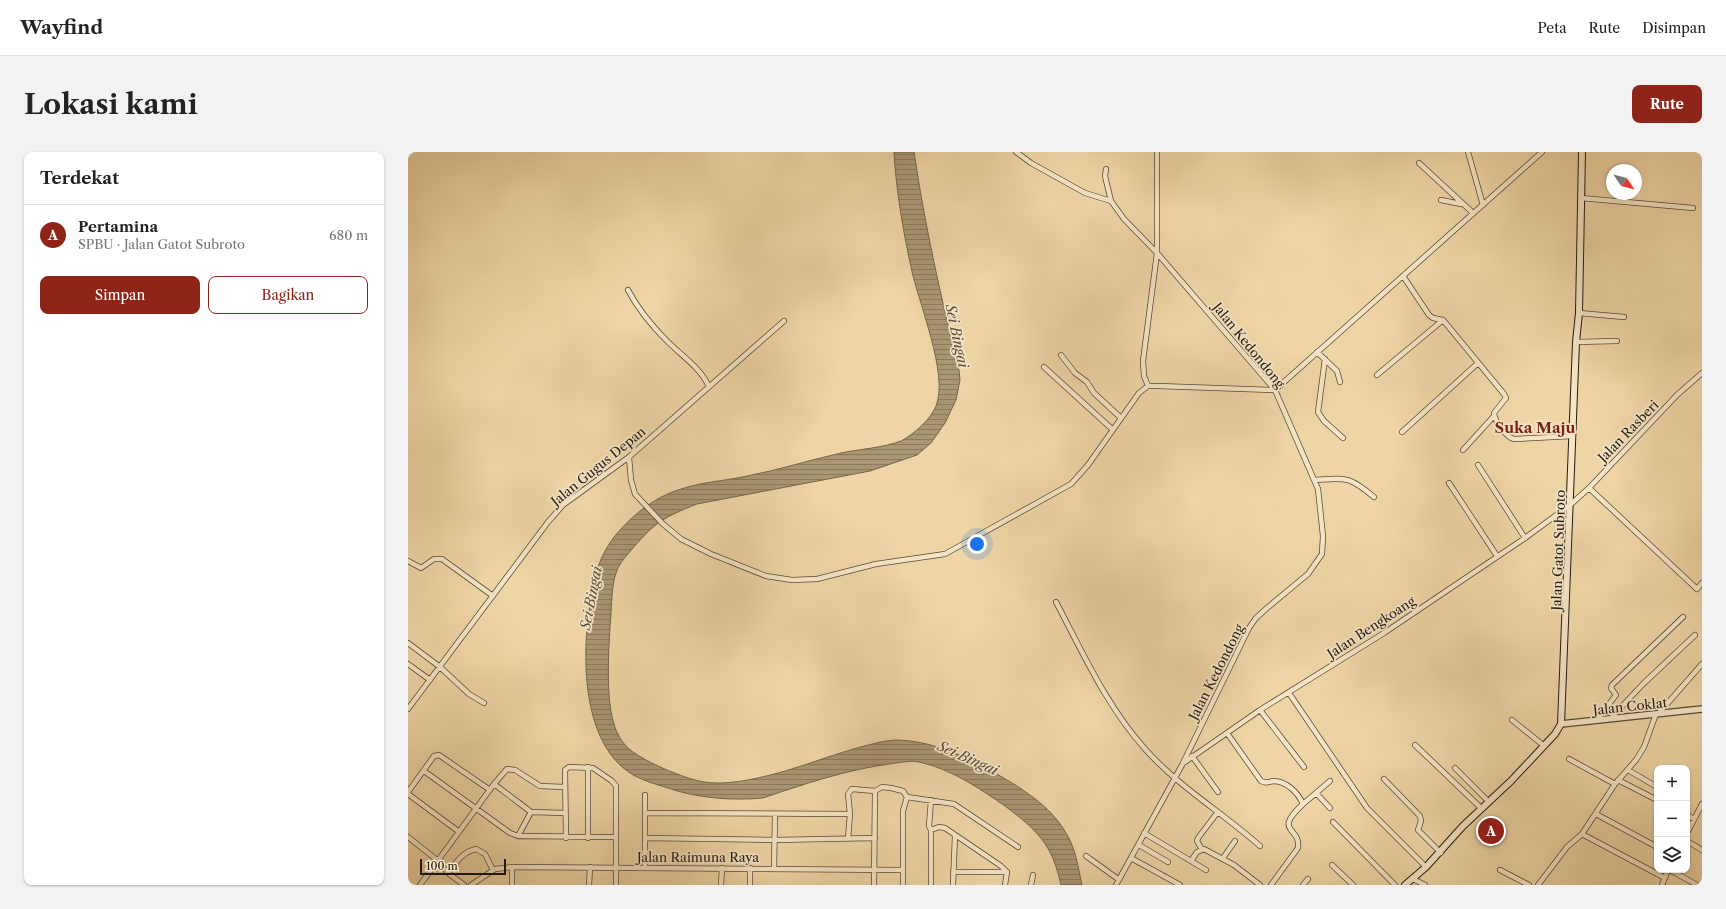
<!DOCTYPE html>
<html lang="id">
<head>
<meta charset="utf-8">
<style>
  :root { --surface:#fff; --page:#f2f2f2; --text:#222; --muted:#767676; --line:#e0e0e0; --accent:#8f2418 }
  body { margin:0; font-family:"Libre Caslon Text",serif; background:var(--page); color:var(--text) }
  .controls { position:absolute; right:12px; bottom:12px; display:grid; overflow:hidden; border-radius:8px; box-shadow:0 1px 3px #0004 }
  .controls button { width:36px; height:36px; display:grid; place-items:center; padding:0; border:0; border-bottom:1px solid var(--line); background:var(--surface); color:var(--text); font:20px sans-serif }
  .compass { position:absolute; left:1198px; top:12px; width:36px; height:36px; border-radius:50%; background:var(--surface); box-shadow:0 1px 3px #0004; rotate:125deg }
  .scale { position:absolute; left:12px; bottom:10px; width:86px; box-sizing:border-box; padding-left:4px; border:2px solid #231b11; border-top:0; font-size:11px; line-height:14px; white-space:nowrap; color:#231b11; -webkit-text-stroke:3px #f5e4c5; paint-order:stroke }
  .you { position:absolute; left:569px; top:392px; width:14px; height:14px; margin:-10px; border:3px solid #fff; border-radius:50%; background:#1a73e8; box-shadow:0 0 0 6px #1a73e833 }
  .badge { display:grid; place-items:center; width:26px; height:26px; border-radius:50%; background:var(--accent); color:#fff; font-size:13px; font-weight:700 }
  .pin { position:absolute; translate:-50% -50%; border:2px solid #fff; box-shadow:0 1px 4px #0006 }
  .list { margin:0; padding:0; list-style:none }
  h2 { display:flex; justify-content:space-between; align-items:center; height:52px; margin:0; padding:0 16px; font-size:17px }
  h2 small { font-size:13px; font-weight:400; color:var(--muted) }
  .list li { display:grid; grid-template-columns:26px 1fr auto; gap:12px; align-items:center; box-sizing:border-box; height:60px; padding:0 16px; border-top:1px solid var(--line) }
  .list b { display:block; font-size:15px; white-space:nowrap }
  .list p { margin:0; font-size:13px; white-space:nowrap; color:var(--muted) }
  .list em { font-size:13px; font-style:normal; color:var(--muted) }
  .actions { display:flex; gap:8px; padding:12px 16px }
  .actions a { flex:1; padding:9px 0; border:1px solid var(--accent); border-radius:8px; text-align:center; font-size:14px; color:var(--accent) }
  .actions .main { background:var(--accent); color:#fff }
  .icon { flex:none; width:22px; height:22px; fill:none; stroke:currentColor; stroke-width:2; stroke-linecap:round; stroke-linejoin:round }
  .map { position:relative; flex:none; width:1294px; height:733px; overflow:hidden; border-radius:8px }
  header { display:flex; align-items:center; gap:24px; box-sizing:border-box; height:56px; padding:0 20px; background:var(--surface); border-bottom:1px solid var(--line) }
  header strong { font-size:19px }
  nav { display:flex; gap:22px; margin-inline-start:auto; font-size:14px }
  .intro { display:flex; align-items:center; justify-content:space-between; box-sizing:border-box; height:96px; padding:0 24px }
  h1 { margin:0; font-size:28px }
  .button { padding:10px 18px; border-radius:8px; background:var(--accent); color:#fff; font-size:14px; font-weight:700 }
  main { display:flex; gap:24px; padding:0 24px }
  aside { flex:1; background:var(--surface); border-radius:8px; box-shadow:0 1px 3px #0004 }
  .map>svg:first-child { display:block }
</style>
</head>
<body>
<header>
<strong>Wayfind</strong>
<nav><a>Peta</a><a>Rute</a><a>Disimpan</a></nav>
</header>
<div class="intro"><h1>Lokasi kami</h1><a class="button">Rute</a></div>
<main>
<aside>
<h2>Terdekat<small></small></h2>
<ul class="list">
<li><span class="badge">A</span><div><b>Pertamina</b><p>SPBU · Jalan Gatot Subroto</p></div><em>680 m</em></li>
</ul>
<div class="actions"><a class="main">Simpan</a><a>Bagikan</a></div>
</aside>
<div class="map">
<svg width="1294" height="733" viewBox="0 0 1294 733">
  <defs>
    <pattern id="water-rules" width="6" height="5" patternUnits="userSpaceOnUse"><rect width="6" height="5" fill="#aa9673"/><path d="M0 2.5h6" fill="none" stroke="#8a7a5d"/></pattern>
  </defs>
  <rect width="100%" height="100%" fill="#efd5a6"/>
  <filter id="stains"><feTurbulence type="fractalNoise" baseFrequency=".005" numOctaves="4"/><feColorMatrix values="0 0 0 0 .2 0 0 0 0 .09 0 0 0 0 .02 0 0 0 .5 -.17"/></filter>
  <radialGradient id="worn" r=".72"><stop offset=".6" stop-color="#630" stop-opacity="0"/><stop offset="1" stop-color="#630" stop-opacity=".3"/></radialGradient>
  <path fill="url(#water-rules)" stroke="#74654c" d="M 486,0 L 506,0 C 517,74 533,146 551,218 L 552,228 L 548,248 L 537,271 L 523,291 L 509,303 L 462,319 L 289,352 C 257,365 248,369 225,396 C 220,402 214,408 210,416 C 204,429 204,446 203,461 C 201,489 197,545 206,572 C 208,580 213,588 218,594 C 231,608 277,627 296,630 C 315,633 336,629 354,625 C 386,618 417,605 449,596 C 461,593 473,589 486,588 C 525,588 561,606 594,625 C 623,642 651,661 664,693 C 669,705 671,720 674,733 L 653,733 C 644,692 630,679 597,654 C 571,636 543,617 511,610 C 502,608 490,611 481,612 C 438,618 396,632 355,646 C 323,649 289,646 260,636 C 247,632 233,628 222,621 C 179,593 175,522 179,477 C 183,440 186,406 212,378 C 227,361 248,345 270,338 C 292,330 317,329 339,324 C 371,318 401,308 433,301 C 452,297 474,296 493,289 C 505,283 523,267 528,254 C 541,222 510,150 503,115 C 495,78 488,38 486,0 Z"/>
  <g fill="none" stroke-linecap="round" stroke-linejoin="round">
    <defs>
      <path id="minor" d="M 608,0 L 623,11 L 677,41 L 703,49 L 716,67 L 749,101 L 867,238 L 910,337 L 915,384 L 914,402 L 900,422 L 859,456 L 848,466 L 841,476 L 774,613 L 708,733
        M 1060,0 L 1075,53
        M 1011,11 L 1065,61
        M 698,17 L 697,24 L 703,49
        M 1173,46 L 1285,56
        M 1033,48 L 1053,52
        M 995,124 L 1021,163 L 1025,166 L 1035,168 L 1096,242 L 1098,246 L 1086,261 C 1087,270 1098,285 1106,287 L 1165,284
        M 220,138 C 230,157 244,174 259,189 C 274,204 293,216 301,235
        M 1171,161 L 1216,165
        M 1168,190 L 1209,189
        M 909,200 L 929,219 L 932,230
        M 653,203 L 667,221 L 679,230 L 686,241 L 713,266
        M 917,207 L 910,260 L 916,269 L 935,286
        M 636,215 L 705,278
        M 969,223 L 1035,168
        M 740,234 L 736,224 L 735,209 L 749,101 L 749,0
        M 994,280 L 1070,211
        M 1055,298 L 1086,264
        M 221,305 L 223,328 L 227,342 L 255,372 L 273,387 L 303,402 L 358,424 L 384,428 L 409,427 L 468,412 L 537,402 L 663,332 L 680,313 L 731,241 L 740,234 L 750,234 L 867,238 L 1134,0
        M 1070,313 L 1117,386
        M 907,328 C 939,326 941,324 966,345
        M 1041,331 L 1089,404
        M 1181,336 L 1289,437 L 1294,431
        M 0,409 L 13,416 L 26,407 L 34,407 L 85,444
        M 648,450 C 675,501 699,555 738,598 C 771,635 815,661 852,694
        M 0,491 L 32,515 L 61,542 L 76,551
        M 0,512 L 22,528
        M 881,541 L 959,656 L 1018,715
        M 0,557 L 140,370 L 155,353 L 221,305 L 376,169
        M 852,558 L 896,615
        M 1251,561 L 1294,512
        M 1203,566 L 1235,532 L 1287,483
        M 1104,568 L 1135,593
        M 1189,568 L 1208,543 L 1203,536 L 1204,533 L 1275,465
        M 819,581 L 853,629 C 858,632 860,630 865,629 C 879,629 890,641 895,652 C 864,681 893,674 890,696 L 863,733
        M 1007,593 L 1073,656
        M 784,604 L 810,640
        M 1161,607 L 1207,632
        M 777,610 L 852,558 L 976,481 L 1117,386 L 1162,353 L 1181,336 L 1269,243 L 1294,221
        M 1047,616 L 1080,649
        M 1220,618 L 1249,635
        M 16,619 L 102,681 L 110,684 L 208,685
        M 976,627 L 1012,664 L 1013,669 L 1010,678 L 1033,701
        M 1210,628 L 1249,648
        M 0,640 L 26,604 L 31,603 L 82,638
        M 908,641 L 922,656
        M 0,642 L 50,679
        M 237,643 L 237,716
        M 523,648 L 521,674 L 523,678 L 523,733
        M 895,652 L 922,629
        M 123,660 L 157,661
        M 237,661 L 442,662
        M 1188,662 L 1249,695
        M 1279,663 L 1286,667
        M 925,670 L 987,733
        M 523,678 L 531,675 L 537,676 L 593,714 L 599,720 L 597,733
        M 736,681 L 798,718
        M 1279,681 L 1294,652
        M 1174,682 L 1257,726
        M 110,684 L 123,660 L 86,632 L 99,617 L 107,618 L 132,634 L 157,635
        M 0,685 L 29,708 L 40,721 L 56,733
        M 158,686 L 157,618 L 161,615 L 185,616 L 204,629 L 208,634 L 208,733
        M 180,686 L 180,615
        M 237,686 L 367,688 L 467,686
        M 440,687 L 442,662 L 440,642 L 444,637 L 467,639 L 474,635 L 483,636 L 495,639 L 499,645 L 546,652 L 610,695
        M 1279,689 L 1294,698
        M 731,693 L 760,710
        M 793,696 L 789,689 L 790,686 L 809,661
        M 678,704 L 710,727
        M 723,706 L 772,733
        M 815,706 L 827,689
        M 783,709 L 789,700 L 796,697 L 826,713 L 852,733
        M 924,713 L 945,733
        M 342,716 L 342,733
        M 366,717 L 367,663
        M 1092,718 L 1121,733
        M 1262,718 L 1289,733
        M 545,720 L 599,720
        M 40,721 C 48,711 54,700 68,697 L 77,702 L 85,718
        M 1005,727 L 1017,733
        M 12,733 L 86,632
        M 63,733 L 87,717 L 104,715 L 495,718
        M 104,733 L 104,715
        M 181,733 L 182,715
        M 313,733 L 314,716
        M 466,733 L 467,639
        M 495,733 L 495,659 L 499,645
        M 545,733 L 547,683
        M 623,733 L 625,723
        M 895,733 L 900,727
        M 1130,733 L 1159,695 L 1174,682 L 1207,632 L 1228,608 L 1236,595 L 1248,562
        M 1254,733 L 1260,718"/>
      <path id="tertiary" d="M 1153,572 L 1294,557"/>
      <path id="secondary" d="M 997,733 L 1018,715 L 1055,674 L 1103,629 L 1147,582 L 1153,572 L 1168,190 L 1171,161 L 1174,0"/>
    </defs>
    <use href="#minor" stroke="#564a36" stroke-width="6"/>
    <use href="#tertiary" stroke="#564a36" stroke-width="8"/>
    <use href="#secondary" stroke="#231b11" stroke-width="8"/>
    <use href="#minor" stroke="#f5e4c5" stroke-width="4.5"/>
    <use href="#tertiary" stroke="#f5e4c5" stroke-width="5.5"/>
    <use href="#secondary" stroke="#f5e4c5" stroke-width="6"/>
  </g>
  <g text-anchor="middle" stroke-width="3.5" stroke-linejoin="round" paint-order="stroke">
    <g font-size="13" fill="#231b11" stroke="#f5e4c5">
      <text transform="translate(841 193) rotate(51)" y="5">Jalan Kedondong</text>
      <text transform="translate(1220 279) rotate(-46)" y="5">Jalan Rasberi</text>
      <text transform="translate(190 314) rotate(-39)" y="5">Jalan Gugus Depan</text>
      <text transform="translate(1150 398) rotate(-88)" y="5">Jalan Gatot Subroto</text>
      <text transform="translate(963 475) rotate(-33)" y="5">Jalan Bengkoang</text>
      <text transform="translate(808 520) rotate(-63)" y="5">Jalan Kedondong</text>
      <text transform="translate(1222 554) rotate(-6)" y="5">Jalan Coklat</text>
      <text x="290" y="710">Jalan Raimuna Raya</text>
    </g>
    <g font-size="14" font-style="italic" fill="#594c38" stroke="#f5e4c5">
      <text transform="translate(549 184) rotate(78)" y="5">Sei Bingai</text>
      <text transform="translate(183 446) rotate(-79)" y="5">Sei Bingai</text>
      <text transform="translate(560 606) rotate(24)" y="5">Sei Bingai</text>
    </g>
    <g font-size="15" font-weight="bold" fill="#7a1f14" stroke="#f5e4c5">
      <text x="1127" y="281">Suka Maju</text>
    </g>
  </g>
  <rect width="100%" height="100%" filter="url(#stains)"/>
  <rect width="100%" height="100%" fill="url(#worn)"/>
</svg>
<div class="controls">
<button>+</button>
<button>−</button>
<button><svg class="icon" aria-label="layers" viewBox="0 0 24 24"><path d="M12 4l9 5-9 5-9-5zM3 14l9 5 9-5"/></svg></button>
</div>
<svg class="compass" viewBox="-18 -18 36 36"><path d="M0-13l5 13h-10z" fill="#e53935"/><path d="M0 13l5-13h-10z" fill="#767676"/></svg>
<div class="scale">100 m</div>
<div class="you"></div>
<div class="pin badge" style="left:1083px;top:679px">A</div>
</div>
</main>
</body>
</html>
